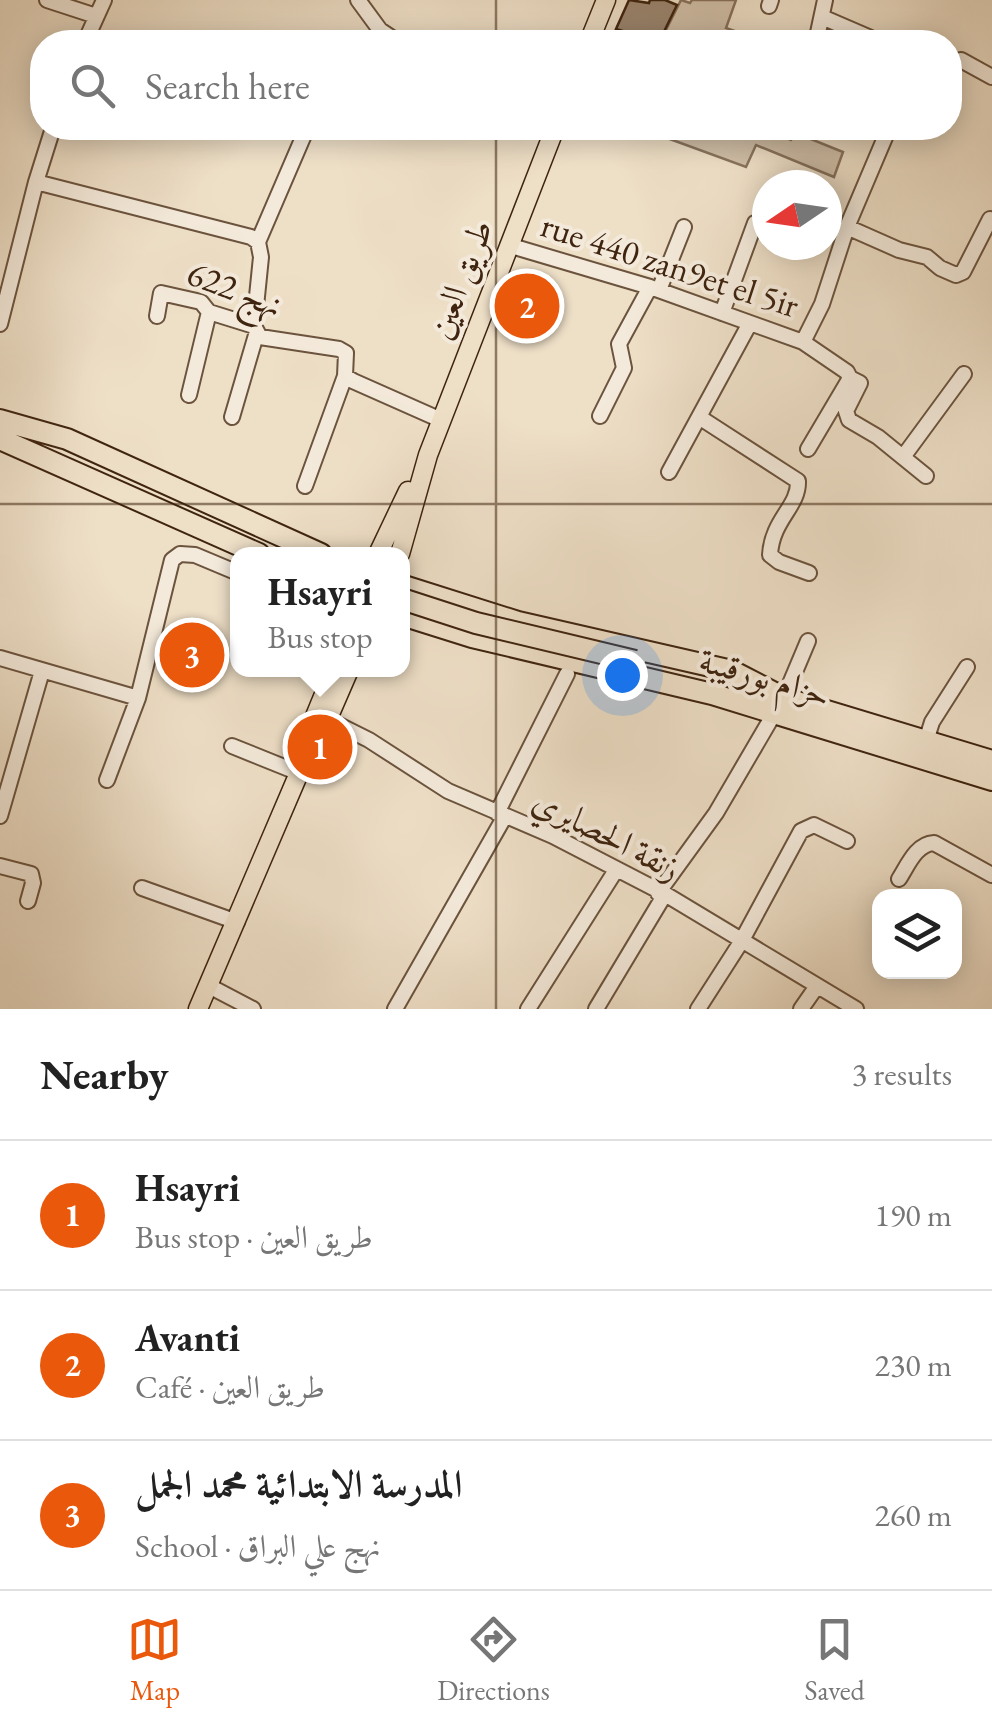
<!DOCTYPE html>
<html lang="en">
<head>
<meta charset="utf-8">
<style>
  :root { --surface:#fff; --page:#f6f6f6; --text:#222; --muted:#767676; --line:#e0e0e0; --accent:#ea580c }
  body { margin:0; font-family:"EB Garamond",Amiri,serif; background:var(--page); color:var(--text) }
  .controls { position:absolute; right:30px; bottom:30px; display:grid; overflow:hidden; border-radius:20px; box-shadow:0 5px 25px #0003 }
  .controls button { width:90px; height:90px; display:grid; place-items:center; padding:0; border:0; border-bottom:2px solid var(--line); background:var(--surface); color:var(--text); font:50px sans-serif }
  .compass { position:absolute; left:752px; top:170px; width:90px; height:90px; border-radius:50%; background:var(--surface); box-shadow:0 5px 25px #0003; rotate:257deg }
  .you { position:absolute; left:622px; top:675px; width:35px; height:35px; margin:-25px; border:8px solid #fff; border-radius:50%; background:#1a73e8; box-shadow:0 0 0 15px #1a73e833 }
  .badge { display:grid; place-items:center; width:65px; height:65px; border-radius:50%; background:var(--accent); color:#fff; font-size:32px; font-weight:700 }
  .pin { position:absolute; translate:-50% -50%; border:5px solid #fff; box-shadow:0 2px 10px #0006 }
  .popup { position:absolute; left:230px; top:547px; width:180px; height:130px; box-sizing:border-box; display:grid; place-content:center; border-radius:20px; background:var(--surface); filter:drop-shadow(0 2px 8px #0005); font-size:32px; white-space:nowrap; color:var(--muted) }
  .popup b { font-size:38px; color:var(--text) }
  .popup::after { content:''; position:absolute; left:50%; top:100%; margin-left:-20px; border:20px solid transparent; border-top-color:var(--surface) }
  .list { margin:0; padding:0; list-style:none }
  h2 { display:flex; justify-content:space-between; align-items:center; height:130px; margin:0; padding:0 40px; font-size:42px }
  h2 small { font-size:32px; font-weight:400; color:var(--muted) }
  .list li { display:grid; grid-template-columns:65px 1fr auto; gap:30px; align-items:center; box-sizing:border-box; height:150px; padding:0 40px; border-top:2px solid var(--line) }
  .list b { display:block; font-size:38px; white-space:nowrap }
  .list p { margin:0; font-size:32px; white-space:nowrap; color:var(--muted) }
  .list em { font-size:32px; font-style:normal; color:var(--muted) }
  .icon { flex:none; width:55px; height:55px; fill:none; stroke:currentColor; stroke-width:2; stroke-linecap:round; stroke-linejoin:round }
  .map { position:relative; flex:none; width:992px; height:1009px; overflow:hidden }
  .search { position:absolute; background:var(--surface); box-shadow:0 5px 25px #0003; left:30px; right:30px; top:30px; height:110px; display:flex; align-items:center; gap:25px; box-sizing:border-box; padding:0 35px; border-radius:40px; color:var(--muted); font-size:38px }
  .sheet { height:580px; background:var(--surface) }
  nav { display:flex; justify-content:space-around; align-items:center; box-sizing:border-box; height:140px; border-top:2px solid var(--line); background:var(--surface); font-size:28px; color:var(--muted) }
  nav a { display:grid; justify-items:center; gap:5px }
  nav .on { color:var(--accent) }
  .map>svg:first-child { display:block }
</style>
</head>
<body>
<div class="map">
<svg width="992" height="1009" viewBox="0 0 992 1009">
  <rect width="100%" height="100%" fill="#eedfc7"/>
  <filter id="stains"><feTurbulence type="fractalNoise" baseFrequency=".002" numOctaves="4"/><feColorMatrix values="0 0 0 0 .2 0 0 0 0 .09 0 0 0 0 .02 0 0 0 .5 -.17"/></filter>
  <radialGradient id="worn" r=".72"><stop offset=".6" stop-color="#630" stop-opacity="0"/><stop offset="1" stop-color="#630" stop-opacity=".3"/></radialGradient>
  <path fill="#d0bfa8" stroke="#88725c" stroke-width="2.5" d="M 681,0 L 690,3 L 692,0 L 736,0 L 726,28 L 766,42 L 660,42 Z
    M 672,128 L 763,128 L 791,140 L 796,133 L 843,152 L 834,177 L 756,145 L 746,167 L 667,138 Z"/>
  <path fill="#9a856f" stroke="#3f240f" stroke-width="2.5" d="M 629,0 L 649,3 L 650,0 L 665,0 L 677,5 L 659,42 L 616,29 Z"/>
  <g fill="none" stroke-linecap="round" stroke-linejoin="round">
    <defs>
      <path id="minor" d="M 47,0 L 96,16
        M 358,0 L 380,30 L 398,42
        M 769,6 L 771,0
        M 822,17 L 880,42
        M 85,42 L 104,0
        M 816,42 L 825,0
        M 961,60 L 992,77
        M 218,128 L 219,128
        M 36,182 L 251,237 L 258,242 L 261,257 L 254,326
        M 847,227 L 889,128
        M 258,242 L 307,128
        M 508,245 L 650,287 L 803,342 L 822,304 L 847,227 L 899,250 L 927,257 L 940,268 L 956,275 L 963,272 L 990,219
        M 659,290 L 684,227
        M 722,313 L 755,223 L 767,219
        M 157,316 L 161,293 L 201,302 L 209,312 L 254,326 L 260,337 L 339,349 L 346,353 L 345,376 L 353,381 L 441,420
        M 0,324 L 36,182 L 53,128
        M 803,342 L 847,372 L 850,378 L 808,449
        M 850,378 L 860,383 L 846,411 L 849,420 L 878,437 L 926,476
        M 189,395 L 209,312
        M 600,416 L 624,368 L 619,344 L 650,287
        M 232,417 L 256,335
        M 699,417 L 798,481 C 799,507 772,519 770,555 L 779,562 L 809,573
        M 903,457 L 964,374
        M 669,472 L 750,323
        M 305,486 L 345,376
        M 0,658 L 138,698
        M 784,698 L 808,641
        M 327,719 L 369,740 L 448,791 L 553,836 L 665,894 L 856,1009
        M 926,741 L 932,722 L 967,667
        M 232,746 L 299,773
        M 107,780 L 138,698 L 172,560 L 180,554 L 195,555 L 238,573
        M 497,813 L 567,674
        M 0,816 L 42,671
        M 0,866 L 31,874 L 33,883 L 28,901
        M 899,879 C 908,865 916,844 934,843 L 992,875
        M 142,888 L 237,922
        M 658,893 L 716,813 L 775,712
        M 209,986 L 253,1009
        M 395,1009 L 505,816
        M 528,1009 L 616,870
        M 596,1009 L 665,894
        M 698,1009 L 741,942 L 801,831 L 814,825 L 847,841
        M 801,1009 L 817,986"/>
      <path id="major" d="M 589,42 L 606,0
        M 378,554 L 408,491
        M 400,554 L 428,455 L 555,128
        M 300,763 L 302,748 L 334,670
        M 198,1009 L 299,773 L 313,753 L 349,670"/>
      <path id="highway" d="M 0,420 L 67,439 L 321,554
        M 0,439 L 259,554
        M 404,586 L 518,622 L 732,671 L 784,698
        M 402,615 L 472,637 L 712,694 L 992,780
        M 774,695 L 992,761"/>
    </defs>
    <use href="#minor" stroke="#6b533d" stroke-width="18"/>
    <use href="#major" stroke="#3f240f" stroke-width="21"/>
    <use href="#highway" stroke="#3f240f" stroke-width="24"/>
    <use href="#minor" stroke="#f4eadb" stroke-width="14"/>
    <use href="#major" stroke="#eedfc7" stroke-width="18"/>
    <use href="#highway" stroke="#eedfc7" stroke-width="20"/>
    <defs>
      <path id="highway-bridge" d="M 402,599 L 476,623 L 635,661"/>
    </defs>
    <use href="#highway-bridge" stroke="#3f240f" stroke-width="24" stroke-linecap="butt"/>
    <use href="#highway-bridge" stroke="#eedfc7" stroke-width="20"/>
  </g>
  <path fill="none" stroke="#3f240f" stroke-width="2.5" stroke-opacity="0.55" d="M 496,0 L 496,42M 496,128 L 496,1009M 0,504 L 992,504"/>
  <g text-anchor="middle" stroke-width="8" stroke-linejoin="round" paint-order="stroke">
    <g font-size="35" fill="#3f240f" stroke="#f4eadb">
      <text transform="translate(670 265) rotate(18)" y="12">rue 440 zan9et el 5ir</text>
      <text transform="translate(460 279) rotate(-69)" y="12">طريق العين</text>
      <text transform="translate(235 289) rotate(21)" y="12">نهج 622</text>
      <text transform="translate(765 677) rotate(16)" y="12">حزام بورقيبة</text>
      <text transform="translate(607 834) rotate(27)" y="12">زنقة الحصايري</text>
    </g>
  </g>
  <rect width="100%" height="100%" filter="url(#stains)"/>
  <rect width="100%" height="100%" fill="url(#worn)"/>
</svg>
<div class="controls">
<button><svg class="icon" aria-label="layers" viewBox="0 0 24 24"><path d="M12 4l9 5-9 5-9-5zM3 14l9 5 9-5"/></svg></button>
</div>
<svg class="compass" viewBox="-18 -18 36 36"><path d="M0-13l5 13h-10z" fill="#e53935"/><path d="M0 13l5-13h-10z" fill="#767676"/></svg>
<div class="you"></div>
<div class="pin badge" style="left:320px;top:747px">1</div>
<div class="popup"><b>Hsayri</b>Bus stop</div>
<div class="pin badge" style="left:527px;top:306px">2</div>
<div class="pin badge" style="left:192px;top:655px">3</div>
<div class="search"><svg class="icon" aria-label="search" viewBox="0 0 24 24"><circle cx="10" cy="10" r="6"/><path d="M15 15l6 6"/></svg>Search here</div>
</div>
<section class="sheet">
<h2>Nearby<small>3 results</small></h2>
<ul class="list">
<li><span class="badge">1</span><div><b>Hsayri</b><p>Bus stop · طريق العين</p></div><em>190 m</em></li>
<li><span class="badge">2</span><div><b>Avanti</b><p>Café · طريق العين</p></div><em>230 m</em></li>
<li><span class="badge">3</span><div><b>المدرسة الابتدائية محمد الجمل</b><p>School · نهج علي البراق</p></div><em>260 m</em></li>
</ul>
</section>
<nav>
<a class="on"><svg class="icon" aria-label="map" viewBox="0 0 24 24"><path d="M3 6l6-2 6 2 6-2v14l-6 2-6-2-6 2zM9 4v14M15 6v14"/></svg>Map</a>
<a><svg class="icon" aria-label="directions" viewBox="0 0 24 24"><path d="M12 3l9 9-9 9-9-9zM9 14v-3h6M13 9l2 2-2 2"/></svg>Directions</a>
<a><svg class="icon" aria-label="saved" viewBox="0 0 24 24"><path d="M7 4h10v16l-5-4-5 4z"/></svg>Saved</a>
</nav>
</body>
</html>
